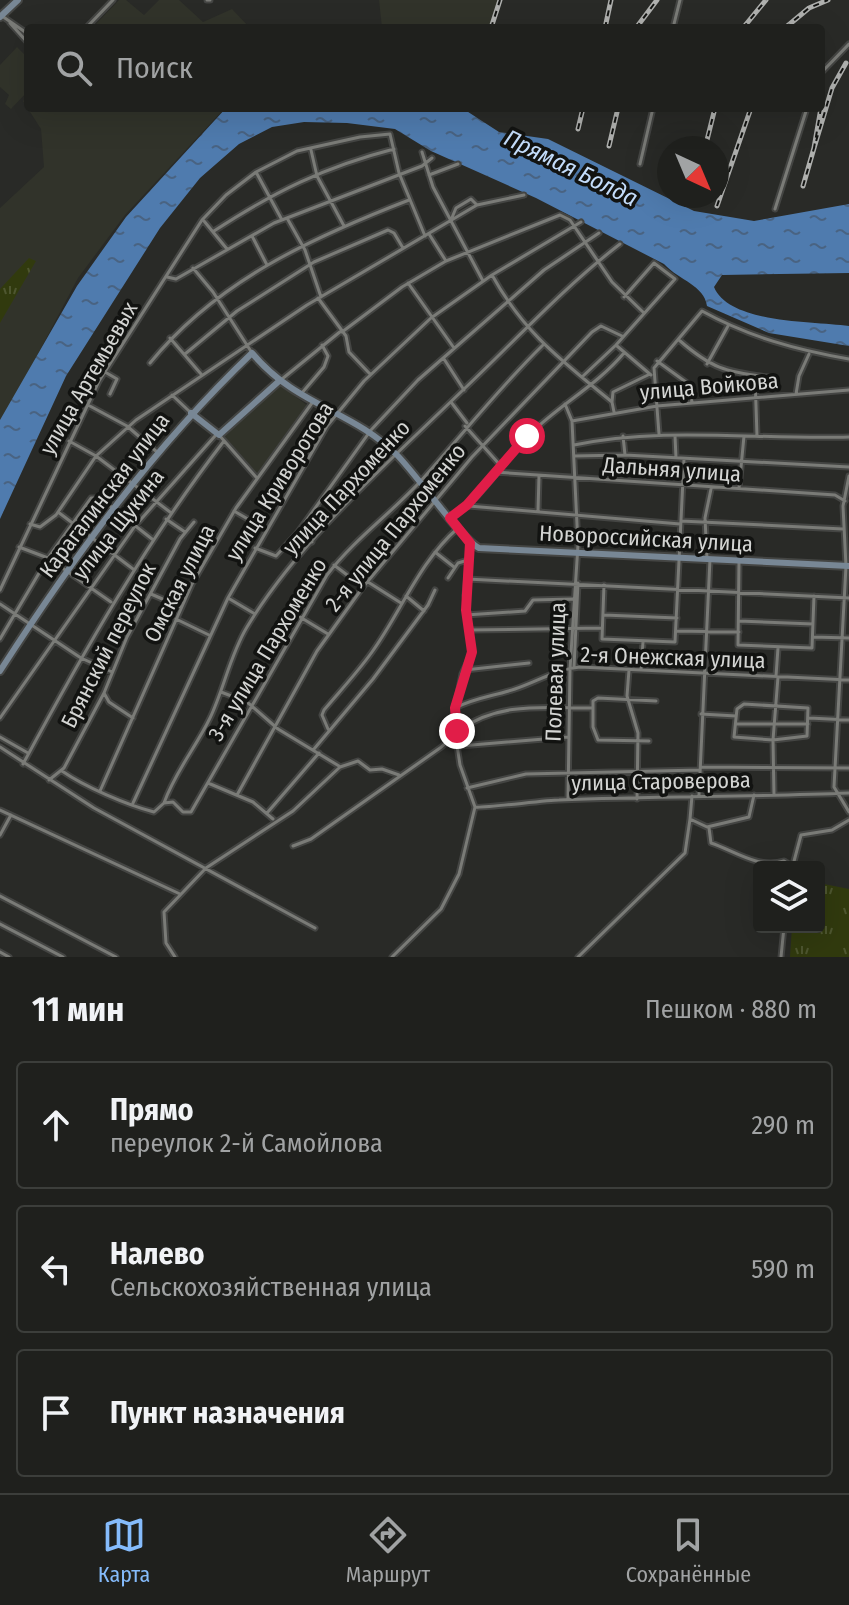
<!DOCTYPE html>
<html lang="ru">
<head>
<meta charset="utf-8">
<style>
  :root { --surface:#1f201d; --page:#2c2d2a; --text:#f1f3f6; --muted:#a1a3a4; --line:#3c3e3b; --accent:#85bbfb }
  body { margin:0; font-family:"Fira Sans Condensed",sans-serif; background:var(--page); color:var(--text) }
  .controls { position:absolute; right:24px; bottom:24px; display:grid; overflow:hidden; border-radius:8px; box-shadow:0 8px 32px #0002 }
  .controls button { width:72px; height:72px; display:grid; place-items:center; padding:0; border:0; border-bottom:2px solid var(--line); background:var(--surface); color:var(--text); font:40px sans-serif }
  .compass { position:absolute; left:657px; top:136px; width:72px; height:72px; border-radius:50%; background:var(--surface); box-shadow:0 8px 32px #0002; rotate:136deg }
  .stop { position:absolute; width:24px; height:24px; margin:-18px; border:6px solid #e11d48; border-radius:50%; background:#fff }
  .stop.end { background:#e11d48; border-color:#fff; box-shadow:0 2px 8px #0008 }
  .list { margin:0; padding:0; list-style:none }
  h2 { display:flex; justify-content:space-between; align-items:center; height:104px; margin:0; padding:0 32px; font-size:34px }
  h2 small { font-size:26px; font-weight:400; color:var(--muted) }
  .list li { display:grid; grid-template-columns:52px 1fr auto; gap:24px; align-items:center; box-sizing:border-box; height:128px; margin:0 16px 16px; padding:0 16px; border:2px solid var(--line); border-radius:8px }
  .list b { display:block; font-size:30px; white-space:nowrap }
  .list p { margin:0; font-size:26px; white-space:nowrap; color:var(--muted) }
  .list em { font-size:26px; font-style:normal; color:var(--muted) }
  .icon { flex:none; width:44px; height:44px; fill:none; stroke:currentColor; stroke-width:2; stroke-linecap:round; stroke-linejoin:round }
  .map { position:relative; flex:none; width:849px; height:957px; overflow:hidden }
  .search { position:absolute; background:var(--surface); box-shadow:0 8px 32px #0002; left:24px; right:24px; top:24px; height:88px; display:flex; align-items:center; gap:20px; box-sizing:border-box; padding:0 28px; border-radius:8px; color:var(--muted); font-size:30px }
  .sheet { height:536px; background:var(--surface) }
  nav { display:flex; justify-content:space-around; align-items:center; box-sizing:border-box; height:112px; border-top:2px solid var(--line); background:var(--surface); font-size:22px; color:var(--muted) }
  nav a { display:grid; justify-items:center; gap:4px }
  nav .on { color:var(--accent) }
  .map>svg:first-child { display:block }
</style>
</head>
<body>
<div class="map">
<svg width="849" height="957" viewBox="0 0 849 957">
  <defs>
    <pattern id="grass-tufts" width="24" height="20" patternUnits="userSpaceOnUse" patternTransform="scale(2)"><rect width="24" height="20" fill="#313a0e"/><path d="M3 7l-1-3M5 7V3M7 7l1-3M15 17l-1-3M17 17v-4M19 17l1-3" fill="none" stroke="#4e5630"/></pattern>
    <pattern id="water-ripples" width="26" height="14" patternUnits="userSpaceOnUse" patternTransform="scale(2)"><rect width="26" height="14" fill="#4f7bae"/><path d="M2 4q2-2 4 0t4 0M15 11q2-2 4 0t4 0" fill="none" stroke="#496382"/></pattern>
  </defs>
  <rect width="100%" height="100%" fill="#292a27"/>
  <path fill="#31332a" d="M 119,0 L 126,0 L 144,15 L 159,0 L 179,0 L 203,22 L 232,9 L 250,28 L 92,28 Z
    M 379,0 L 498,0 L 489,28 L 382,28 Z
    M 17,47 L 28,58 L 28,91 L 11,109 L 5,104 L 9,95 L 0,87 L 0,65 Z
    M 28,96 L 28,108 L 225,108 L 125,215 L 78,278 L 0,426 L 0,208 L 44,167 L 41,129 L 23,101 Z
    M 280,385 L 308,406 L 256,475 L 223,435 Z"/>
  <path fill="url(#grass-tufts)" d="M 29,258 L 36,261 L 0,323 L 0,289 Z
    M 819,883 L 849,889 L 849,957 L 790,957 L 792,927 L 819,927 Z"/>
  <path fill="url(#water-ripples)" d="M 226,108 L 462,108 L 499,132 L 548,139 L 694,211 L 754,221 L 849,204 L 849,273 L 722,275 L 714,287 C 729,324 814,321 849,326 L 849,346 L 769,333 L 707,306 C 704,285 680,281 664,264 L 536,198 L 431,151 L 395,129 L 347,123 L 304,122 L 272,127 L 239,144 L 200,178 L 160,228 L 66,376 L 0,519 L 0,420 L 77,286 L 126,217 Z"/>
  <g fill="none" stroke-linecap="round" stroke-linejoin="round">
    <defs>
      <path id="street" d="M 207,0 L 210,0
        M 2,16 L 28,34
        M 10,23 L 28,43
        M 86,28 L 113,0
        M 673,28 L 680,0
        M 821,73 L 849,44
        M 311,150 L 317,176 L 344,226
        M 422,152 L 433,187 L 483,281
        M 640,164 L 653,108
        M 256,172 L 282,220
        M 429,175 L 458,164
        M 775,209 L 807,108
        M 287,218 L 305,250 L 321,297
        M 451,220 L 456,208 L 471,199 L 477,205
        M 204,221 L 227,249
        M 214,231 C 274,192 324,167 394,149
        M 429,234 L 446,261
        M 252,236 L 267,265
        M 193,268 L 213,292 L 252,353
        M 492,275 C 524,333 561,360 612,402 L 614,412
        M 167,277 L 176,279 L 274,223 L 422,166 L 432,158
        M 408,283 L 454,348
        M 318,298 L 346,336 L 349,352 L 370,374
        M 342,332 L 402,287 L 446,261 L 560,215 L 570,220 L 612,282 L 644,313
        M 170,338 L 201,374
        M 679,340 C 711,368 725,372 768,377
        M 617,346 L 651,375
        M 185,354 L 237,311 L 314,262 L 388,230 L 394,233 L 403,248
        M 444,359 L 464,390
        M 657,361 L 690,385 L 692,403
        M 150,363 C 217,281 311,238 409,200
        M 707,364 L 728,326
        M 105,372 L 117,379 L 110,394
        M 755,376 L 757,436
        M 582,377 L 616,345 L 675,279 L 654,263 L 624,297
        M 282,379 L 341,331
        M 301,394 L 324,367 L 328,356 L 322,345
        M 796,394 L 799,376 L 809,354
        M 172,395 L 189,411
        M 451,402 L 467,423
        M 612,402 L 613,392 L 650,374
        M 565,404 L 572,421 L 578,545 L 570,669 L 568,799
        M 88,405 L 127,426 L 157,452
        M 572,421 L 657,406 L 849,390
        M 465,426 L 500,465
        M 659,434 L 654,368 L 702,311 C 749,337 797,350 849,359
        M 219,435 L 256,477
        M 623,436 L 625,455
        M 675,436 L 676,458
        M 69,441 L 96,456 L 170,512
        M 574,445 C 664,426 757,440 849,437
        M 574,456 L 625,455 L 849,467
        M 495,472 L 835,495 L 845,501
        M 849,476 L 843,506 L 846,566 L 834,787 L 849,812
        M 739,488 L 744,436
        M 469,506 L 680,524
        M 234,511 L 265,529
        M 538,511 L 539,476
        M 58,512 L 133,569
        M 450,518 C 483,499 504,459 531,433 C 561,404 597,385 624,353
        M 166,519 L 185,532
        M 681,521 L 843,529
        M 30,524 L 40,527 L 56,515 L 96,456 L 136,420 L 307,305 L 477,205 L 524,195
        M 299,533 L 312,542
        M 470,543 L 465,595 L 472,652 L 462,674 L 453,719 L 460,765 L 475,807
        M 19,547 L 48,558 L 111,602
        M 255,548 L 276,556 L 298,532 L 371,430 L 418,380 L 544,270 L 599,233
        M 435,552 L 454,567
        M 707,559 L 705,518 L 711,489
        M 739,562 L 738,645 L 812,648 L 814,596
        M 334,565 L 363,587
        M 448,578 L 458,563 L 468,560
        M 467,579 L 849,598
        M 368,582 L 401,603
        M 604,585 L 602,639 L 675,642 L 684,459
        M 0,590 L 99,381 L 202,220 L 226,195 L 256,172 L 297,151 L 360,137 L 390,134 L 399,173 L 425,236
        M 151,594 L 181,607
        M 406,596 L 424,611
        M 228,598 L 255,614
        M 0,604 L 81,658 L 112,672
        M 466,615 L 525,611 L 533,600 L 573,599
        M 604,615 L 677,618
        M 300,617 L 328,634
        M 176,619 L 209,635
        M 739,621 L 813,624
        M 469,630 L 601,628
        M 676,631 L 739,632
        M 813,637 L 849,638
        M 0,639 L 48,558 L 91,498 L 100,498 L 152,539
        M 574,667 L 578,583
        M 465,670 L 529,663
        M 629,670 L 627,696 L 638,733 L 637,799
        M 641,670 L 643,642
        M 776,676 L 778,648
        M 221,692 L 247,702 L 278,729 L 339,766
        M 104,693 L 109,702 L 133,718
        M 744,704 L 808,708 L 807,736 L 773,740 L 734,737 L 737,709 Z
        M 455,708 C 474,698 494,696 515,689 C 537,682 556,669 580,667 L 849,680
        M 701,714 L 736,716
        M 0,718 L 135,526 L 215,436
        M 809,718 L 849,720
        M 736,724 L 808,724
        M 328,729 L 322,715 L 324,710 C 340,691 357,673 372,652 C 401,612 419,562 458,528
        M 0,737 L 28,753
        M 649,741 L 598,740 L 593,727 L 593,701 L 598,698 L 656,701
        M 460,746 L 568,737
        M 0,747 L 94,808 L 315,928
        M 314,749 L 373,679 L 428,605 L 435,590
        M 23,764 C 84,651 146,542 224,441
        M 701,767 L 849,768
        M 62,771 C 85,787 127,805 154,812 L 164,803 L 173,802 L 183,812 L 191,812 L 327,575 C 356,537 397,509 427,474 C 466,430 501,386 543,345
        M 49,780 L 64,768 L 104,693 L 127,637 L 180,539 L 194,522
        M 208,783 L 253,802 L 273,819
        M 467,788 L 526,774 L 700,770
        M 100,791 L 192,584 L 236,508 L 312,403
        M 237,795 L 317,651 L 363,587 L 472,457 L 592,332 L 601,326 L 622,336
        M 699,795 L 710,559
        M 774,795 L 773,740 L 778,677
        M 692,796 L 690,819 L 707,827 L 749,817 L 754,795
        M 133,803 L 228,598 L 327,426 L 364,381 L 431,318 L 492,275 L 581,222
        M 164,803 C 175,772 196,747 210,718 C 224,689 230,655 247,627 C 299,540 391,460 464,389 C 516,340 563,288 620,244
        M 475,807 C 479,809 546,800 559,800 C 656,796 752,797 849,793
        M 0,810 L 180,894
        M 267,813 L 319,753
        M 709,828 L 711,843 C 735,851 758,869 784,861 L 792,866
        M 0,835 L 11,815
        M 293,846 L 311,839 L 440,748 C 447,743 452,735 458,731 C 499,701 546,708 592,708
        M 793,865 L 801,835 L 832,830 L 849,820
        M 0,896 L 116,957
        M 0,924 L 63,957
        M 0,952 L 9,957
        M 175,957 L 166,943 L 164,912 L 206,868 L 293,811 L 340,767 L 358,761 L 370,770 L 382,769 L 399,775
        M 392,957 L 441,909 L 459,874 L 475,807
        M 578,957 L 685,853 L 690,819
        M 781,957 L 784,927"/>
      <path id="secondary" d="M 0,17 L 18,0
        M 191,413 L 219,435 L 278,382
        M 0,671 C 74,556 153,448 252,353 C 296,406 352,410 397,455 C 417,475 461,539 479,548 L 849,566"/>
    </defs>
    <use href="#street" stroke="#444543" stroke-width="7"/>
    <use href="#secondary" stroke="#444543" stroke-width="10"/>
    <use href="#street" stroke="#7a7b77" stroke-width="3"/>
    <use href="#secondary" stroke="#788795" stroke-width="6"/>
    <defs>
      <path id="rail" d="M 491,28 L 500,0
        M 605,28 L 611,0
        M 636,28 L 657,0
        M 743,28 L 766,0
        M 785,28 L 809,8 L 828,0
        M 821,108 L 814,148 L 832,88 L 846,63
        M 578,129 L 583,108
        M 609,146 L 618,108
        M 705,148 L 715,108
        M 803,186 L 814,148
        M 717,206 L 751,108"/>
    </defs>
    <use href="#rail" stroke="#afb0ae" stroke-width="5"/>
    <use href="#rail" stroke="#121311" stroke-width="2" stroke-dasharray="6" stroke-linecap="butt"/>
  </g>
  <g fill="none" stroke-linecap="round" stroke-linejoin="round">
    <path stroke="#e11d48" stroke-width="10" d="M 457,731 L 455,708 L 472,652 L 466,610 L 470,543 L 450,518 L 467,505 L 527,436"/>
  </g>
  <g text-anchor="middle" stroke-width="7" stroke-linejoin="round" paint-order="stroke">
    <g font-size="22" fill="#d4d5d3" stroke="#121311">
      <text transform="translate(88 378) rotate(-60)" y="8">улица Артемьевых</text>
      <text transform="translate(709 386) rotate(-5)" y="8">улица Войкова</text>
      <text transform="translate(672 469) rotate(4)" y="8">Дальняя улица</text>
      <text transform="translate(279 481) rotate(-58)" y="8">улица Криворотова</text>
      <text transform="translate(346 487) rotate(-47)" y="8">улица Пархоменко</text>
      <text transform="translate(104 495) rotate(-53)" y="8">Карагалинская улица</text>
      <text transform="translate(118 524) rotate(-52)" y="8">улица Щукина</text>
      <text transform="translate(395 527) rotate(-51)" y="8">2-я улица Пархоменко</text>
      <text transform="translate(646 538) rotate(3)" y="8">Новороссийская улица</text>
      <text transform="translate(179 583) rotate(-63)" y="8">Омская улица</text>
      <text transform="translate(108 645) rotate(-63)" y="8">Брянский переулок</text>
      <text transform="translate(267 649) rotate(-59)" y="8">3-я улица Пархоменко</text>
      <text transform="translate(673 657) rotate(2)" y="8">2-я Онежская улица</text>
      <text transform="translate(555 672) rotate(-88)" y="8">Полевая улица</text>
      <text transform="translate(661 781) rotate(-1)" y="8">улица Староверова</text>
    </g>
    <g font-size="24" font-style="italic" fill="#c4ddfb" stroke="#121311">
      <text transform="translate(571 168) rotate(26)" y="8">Прямая Болда</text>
    </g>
  </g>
</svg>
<div class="controls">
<button><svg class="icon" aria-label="layers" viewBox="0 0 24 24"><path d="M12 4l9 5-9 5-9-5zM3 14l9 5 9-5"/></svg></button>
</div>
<svg class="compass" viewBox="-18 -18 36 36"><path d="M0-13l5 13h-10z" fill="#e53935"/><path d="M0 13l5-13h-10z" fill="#a1a3a4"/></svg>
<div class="stop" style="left:527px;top:436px"></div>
<div class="stop end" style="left:457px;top:731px"></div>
<div class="search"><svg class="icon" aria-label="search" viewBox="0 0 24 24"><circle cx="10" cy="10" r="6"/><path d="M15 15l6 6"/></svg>Поиск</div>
</div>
<section class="sheet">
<h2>11 мин<small>Пешком · 880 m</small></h2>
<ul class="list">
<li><svg class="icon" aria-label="ahead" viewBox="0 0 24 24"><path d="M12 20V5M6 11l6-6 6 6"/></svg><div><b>Прямо</b><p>переулок 2-й Самойлова</p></div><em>290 m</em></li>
<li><svg class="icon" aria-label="left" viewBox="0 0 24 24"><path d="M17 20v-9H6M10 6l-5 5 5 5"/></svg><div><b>Налево</b><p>Сельскохозяйственная улица</p></div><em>590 m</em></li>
<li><svg class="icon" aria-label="arrive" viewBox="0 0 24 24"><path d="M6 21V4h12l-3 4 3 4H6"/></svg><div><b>Пункт назначения</b></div></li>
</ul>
</section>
<nav>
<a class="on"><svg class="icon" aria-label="map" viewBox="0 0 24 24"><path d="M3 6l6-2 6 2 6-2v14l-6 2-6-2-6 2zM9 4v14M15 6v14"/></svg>Карта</a>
<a><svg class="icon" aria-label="directions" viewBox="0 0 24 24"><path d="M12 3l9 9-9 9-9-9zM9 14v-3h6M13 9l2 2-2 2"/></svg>Маршрут</a>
<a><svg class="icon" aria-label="saved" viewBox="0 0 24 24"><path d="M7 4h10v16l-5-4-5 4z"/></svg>Сохранённые</a>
</nav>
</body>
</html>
